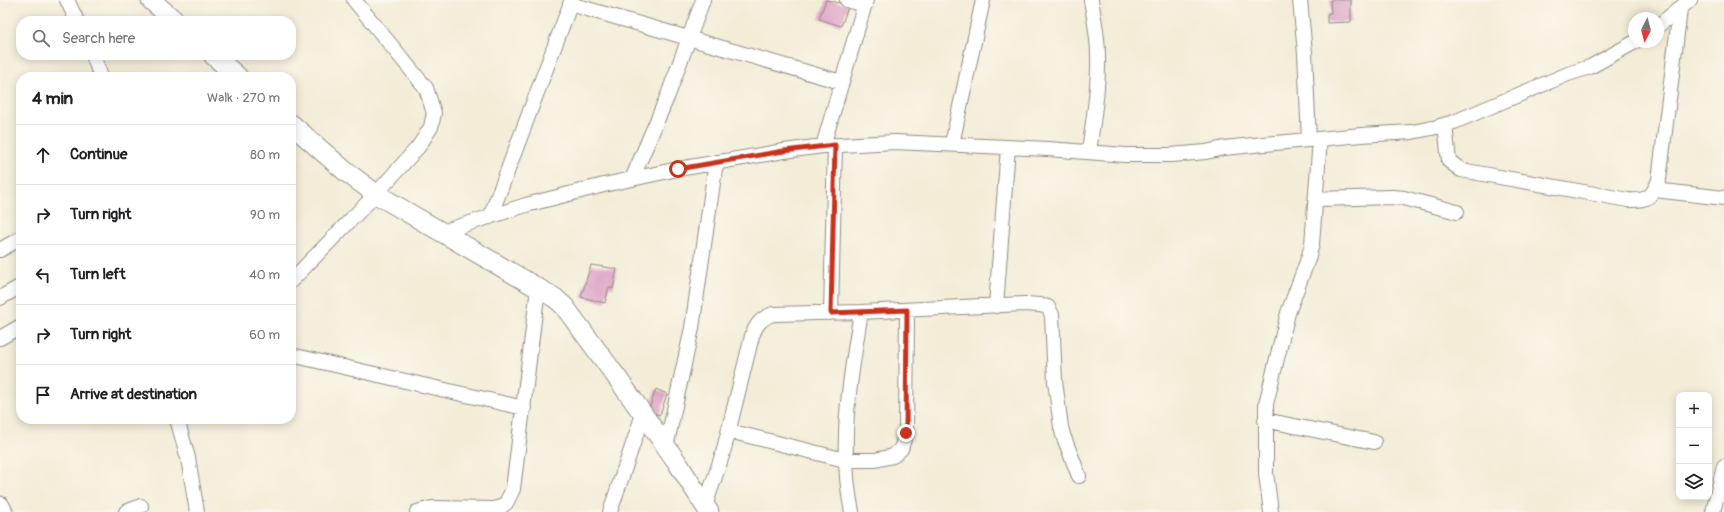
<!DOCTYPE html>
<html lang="en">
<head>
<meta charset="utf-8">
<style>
  :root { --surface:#fff; --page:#f6f6f6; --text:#202124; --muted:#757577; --line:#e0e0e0 }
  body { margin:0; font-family:Pangolin,sans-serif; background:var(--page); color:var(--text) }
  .controls { position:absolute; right:12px; bottom:12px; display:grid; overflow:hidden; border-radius:8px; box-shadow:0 2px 10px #0003 }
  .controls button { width:36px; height:36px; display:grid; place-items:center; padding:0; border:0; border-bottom:1px solid var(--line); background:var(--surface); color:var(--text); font:20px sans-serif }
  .compass { position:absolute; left:1628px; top:12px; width:36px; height:36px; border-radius:50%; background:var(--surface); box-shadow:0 2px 10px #0003; rotate:187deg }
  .stop { position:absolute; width:12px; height:12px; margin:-9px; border:3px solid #c8321e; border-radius:50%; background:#fff }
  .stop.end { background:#c8321e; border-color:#fff; box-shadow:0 1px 4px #0008 }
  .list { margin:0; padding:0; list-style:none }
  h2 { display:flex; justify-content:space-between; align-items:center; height:52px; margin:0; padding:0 16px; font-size:17px }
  h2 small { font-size:13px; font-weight:400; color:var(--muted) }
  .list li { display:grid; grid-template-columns:26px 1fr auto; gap:12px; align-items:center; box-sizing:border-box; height:60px; padding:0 16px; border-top:1px solid var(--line) }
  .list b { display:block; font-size:15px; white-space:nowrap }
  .list em { font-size:13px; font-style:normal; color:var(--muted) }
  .icon { flex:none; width:22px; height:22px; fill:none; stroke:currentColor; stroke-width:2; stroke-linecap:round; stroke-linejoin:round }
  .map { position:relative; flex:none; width:1724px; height:512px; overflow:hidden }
  .search { position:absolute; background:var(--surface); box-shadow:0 2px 10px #0003; left:16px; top:16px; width:280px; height:44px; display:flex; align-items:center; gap:10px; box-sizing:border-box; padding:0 14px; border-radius:16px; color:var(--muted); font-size:15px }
  .panel { position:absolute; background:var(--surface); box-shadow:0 2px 10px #0003; left:16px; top:72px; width:280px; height:352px; border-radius:16px }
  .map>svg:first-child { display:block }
</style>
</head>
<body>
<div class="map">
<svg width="1724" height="512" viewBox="0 0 1724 512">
  <rect width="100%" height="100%" fill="#fbf7ec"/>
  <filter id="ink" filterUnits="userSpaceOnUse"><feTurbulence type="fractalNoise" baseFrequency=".025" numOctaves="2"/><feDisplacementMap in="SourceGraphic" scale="8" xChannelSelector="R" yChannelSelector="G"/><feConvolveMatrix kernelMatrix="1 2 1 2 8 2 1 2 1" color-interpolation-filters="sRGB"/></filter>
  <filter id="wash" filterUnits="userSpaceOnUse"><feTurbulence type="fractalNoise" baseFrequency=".012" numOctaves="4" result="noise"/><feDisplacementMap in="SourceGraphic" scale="16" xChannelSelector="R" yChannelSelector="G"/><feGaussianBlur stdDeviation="0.9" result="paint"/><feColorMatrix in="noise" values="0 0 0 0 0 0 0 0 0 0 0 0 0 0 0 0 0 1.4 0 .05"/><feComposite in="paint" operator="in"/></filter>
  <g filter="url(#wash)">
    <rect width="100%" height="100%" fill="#f3edd8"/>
    <g id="blocks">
      <path fill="#dba1c3" d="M 826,0 L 849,5 L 841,26 L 819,19 Z
        M 1330,0 L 1351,0 L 1351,22 L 1327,23 L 1327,14 L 1331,13 Z
        M 591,265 L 617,269 L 613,289 L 609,287 L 605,303 L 581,297 Z
        M 656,389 L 667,394 L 660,415 L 648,412 Z"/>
    </g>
  </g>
  <g filter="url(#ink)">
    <use href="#blocks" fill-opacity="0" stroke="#8f8c82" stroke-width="1"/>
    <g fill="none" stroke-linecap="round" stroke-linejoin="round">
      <defs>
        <path id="street" d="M 67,0 L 77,21
          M 847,0 L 865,5
          M 1300,0 L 1305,53 L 1309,140
          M 570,4 L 841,82
          M 1658,26 L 1690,0
          M 93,55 L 101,77
          M 1445,125 L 1449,161 L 1461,170 L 1628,200 C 1647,201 1652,198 1659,180 L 1680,9
          M 952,144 L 983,0
          M 823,146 L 866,0
          M 1089,152 C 1093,120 1099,88 1098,55 C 1098,37 1094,18 1091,0
          M 632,179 L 668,95 L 703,0
          M 1655,190 L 1724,198
          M 1316,199 L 1393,197 L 1404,198 L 1457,212
          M 490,217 L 572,0
          M 442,232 L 526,205 L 604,185 L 678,169 L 784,151 L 823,146 L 894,142 L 1048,149 L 1125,155 L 1171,155 L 1206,152 L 1224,148 L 1254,145 L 1361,135 L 1412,132 L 1437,127 L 1454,122 L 1568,74 L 1590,67 L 1635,42
          M 0,250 L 21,238
          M 291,281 L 376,194 L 419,146 L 431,127 L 434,113 L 426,88 L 354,0
          M 0,298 L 21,286
          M 996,306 L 1008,147
          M 831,313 L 835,145
          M 0,338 L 21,326
          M 291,355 L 524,408
          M 177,419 L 188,458 L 197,512
          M 1265,420 L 1374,442
          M 729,431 L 845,460 L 875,460 L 893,456 L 901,449 L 906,433 L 907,310
          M 666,447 L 692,328 L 716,162
          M 705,506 L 723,453 L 752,336 C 756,325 761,318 773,314 L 861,312 L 1025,304 L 1040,305 L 1048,307 L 1052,315 L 1055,381 L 1061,427 L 1063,435 L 1079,476
          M 126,512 L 141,506
          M 417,512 L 432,508 L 493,509 L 501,507 L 506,503 L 513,489 L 538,288
          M 610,512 L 643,414
          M 852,512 C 838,445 850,379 861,312
          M 1271,512 L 1266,473 L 1266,404 L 1288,313 L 1308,259 L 1312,244 L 1320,139
          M 1713,512 L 1724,466"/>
        <path id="secondary" d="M 151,0 L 175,21
          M 213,55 L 238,77
          M 291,124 L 345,171 L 376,194 L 555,298 L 564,306 L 618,379 L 677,462 L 709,512
          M 0,506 L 3,512"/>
      </defs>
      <use href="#street" stroke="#8f8c82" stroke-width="16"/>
      <use href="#secondary" stroke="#8f8c82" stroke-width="21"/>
      <use href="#street" stroke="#fff" stroke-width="14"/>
      <use href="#secondary" stroke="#fff" stroke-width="19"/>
    </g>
  </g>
  <g fill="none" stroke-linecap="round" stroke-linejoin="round" filter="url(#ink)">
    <path stroke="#c8321e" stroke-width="5" d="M 678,169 L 784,151 L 835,145 L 831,313 L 907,310 L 906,433"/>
  </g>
</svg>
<div class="controls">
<button>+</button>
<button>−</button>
<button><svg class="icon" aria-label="layers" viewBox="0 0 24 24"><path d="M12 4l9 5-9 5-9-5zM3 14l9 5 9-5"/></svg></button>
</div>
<svg class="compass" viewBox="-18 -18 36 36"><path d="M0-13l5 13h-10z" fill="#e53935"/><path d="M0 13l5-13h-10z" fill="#757577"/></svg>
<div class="stop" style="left:678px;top:169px"></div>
<div class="stop end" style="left:906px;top:433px"></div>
<div class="search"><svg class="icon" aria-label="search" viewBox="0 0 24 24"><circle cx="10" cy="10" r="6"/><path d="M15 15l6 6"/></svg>Search here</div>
<section class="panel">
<h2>4 min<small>Walk · 270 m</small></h2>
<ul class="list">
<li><svg class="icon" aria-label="ahead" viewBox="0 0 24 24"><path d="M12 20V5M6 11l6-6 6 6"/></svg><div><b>Continue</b></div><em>80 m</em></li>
<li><svg class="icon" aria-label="right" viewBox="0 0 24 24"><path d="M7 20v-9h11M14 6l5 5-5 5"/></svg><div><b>Turn right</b></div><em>90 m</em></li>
<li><svg class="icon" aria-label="left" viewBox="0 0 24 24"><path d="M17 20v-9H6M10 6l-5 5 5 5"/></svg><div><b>Turn left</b></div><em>40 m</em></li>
<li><svg class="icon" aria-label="right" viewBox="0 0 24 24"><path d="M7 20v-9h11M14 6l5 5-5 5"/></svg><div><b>Turn right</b></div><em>60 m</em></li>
<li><svg class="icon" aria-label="arrive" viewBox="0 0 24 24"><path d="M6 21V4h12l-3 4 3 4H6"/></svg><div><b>Arrive at destination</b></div></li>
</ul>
</section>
</div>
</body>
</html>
